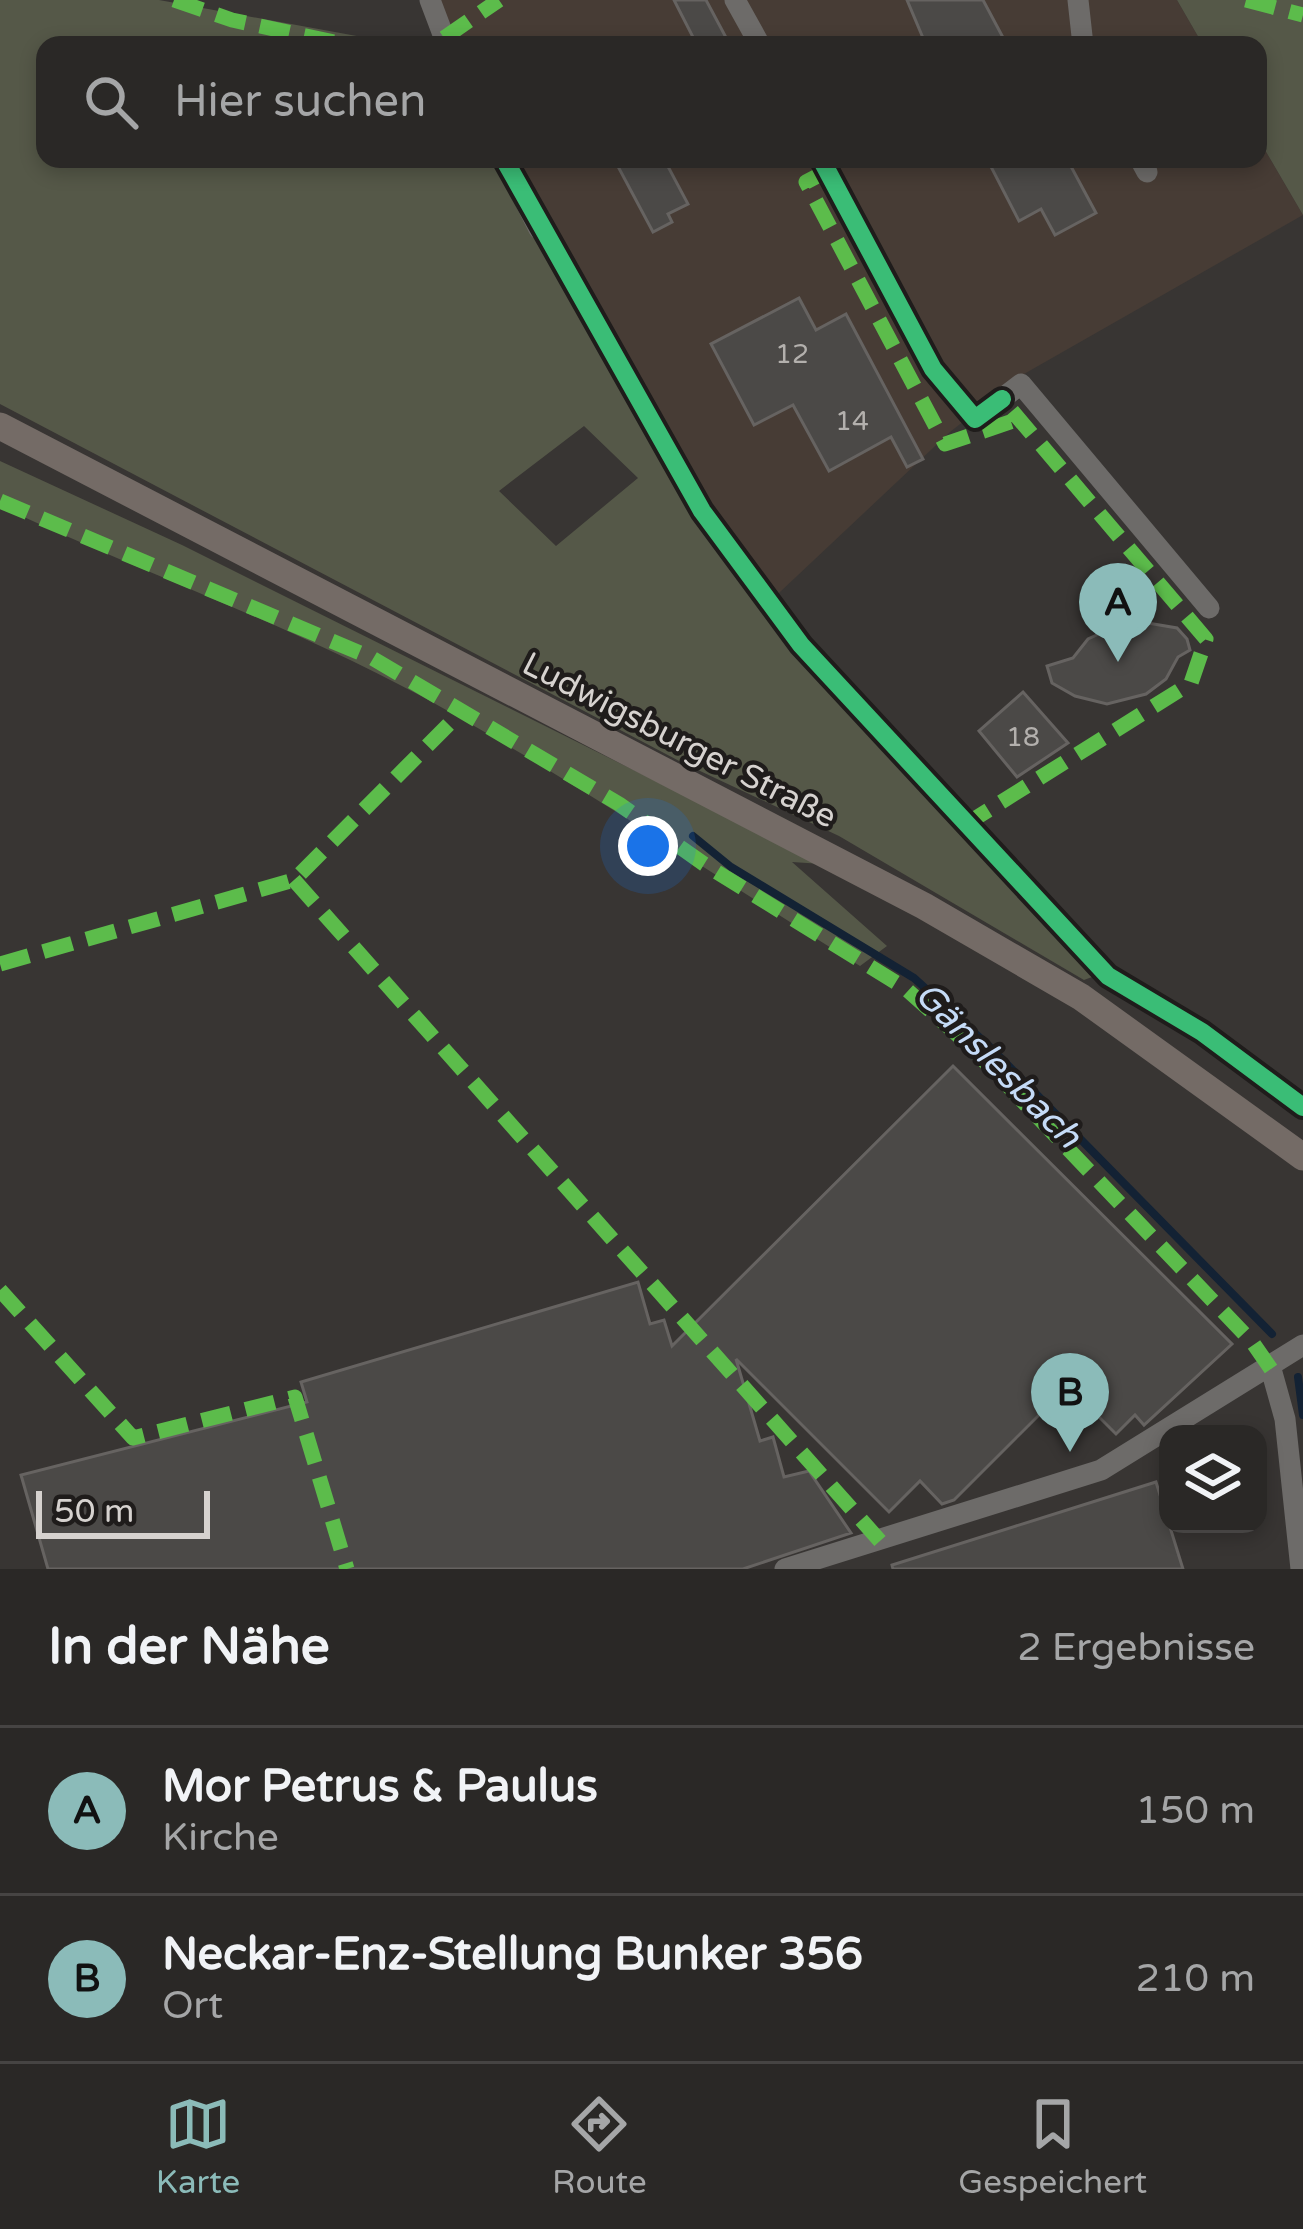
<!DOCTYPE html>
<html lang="de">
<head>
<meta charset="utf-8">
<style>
  :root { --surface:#2a2826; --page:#363432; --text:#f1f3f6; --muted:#a5a6a7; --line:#464443; --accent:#8bbbb9 }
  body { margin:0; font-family:"Varela Round",sans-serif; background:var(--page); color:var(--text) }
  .controls { position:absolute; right:36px; bottom:36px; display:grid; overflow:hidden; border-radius:24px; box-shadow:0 6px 18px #0003 }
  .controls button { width:108px; height:108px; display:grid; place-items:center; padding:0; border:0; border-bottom:3px solid var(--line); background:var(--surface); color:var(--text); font:60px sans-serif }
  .scale { position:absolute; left:36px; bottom:30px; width:174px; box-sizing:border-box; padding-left:12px; border:6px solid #d6d2cf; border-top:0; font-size:33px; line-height:42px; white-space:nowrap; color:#d6d2cf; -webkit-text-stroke:9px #1f1c1b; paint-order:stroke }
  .you { position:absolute; left:648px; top:846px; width:42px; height:42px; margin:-30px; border:9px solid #fff; border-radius:50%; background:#1a73e8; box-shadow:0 0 0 18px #1a73e833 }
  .badge { display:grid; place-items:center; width:78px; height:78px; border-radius:50%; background:var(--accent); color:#111; font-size:39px; font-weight:700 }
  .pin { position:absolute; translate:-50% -99px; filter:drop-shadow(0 3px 6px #0008) }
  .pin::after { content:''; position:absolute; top:63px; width:42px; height:36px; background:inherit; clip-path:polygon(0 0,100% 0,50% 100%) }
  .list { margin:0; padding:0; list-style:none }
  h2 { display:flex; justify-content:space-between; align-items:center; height:156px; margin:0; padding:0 48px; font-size:51px }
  h2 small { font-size:39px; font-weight:400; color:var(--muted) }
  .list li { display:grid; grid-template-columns:78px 1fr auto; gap:36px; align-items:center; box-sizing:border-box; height:168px; padding:0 48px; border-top:3px solid var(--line) }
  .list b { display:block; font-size:45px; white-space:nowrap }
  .list p { margin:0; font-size:39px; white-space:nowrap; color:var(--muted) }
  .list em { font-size:39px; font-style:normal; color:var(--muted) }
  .icon { flex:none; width:66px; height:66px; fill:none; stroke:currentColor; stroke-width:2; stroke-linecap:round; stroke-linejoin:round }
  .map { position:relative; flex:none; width:1303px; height:1569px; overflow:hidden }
  .search { position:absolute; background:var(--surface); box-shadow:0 6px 18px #0003; left:36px; right:36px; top:36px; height:132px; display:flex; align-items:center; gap:30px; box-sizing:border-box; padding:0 42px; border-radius:24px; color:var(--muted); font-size:45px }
  .sheet { height:492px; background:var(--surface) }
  nav { display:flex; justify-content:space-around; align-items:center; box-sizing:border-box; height:168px; border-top:3px solid var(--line); background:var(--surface); font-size:33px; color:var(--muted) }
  nav a { display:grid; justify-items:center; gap:6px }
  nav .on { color:var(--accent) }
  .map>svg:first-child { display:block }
</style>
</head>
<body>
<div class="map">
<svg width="1303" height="1569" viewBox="0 0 1303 1569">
  <rect width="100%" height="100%" fill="#383533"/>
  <path fill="#473c35" d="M 436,0 L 1177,0 L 1203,45 L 452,45 Z
    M 1258,138 L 1303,215 L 1024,374 L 950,432 L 763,608 L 669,470 L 492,159 L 1258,159 Z"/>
  <path fill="#555848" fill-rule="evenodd" d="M 0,0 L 159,0 L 406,45 L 45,45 L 45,159 L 492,159 L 669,470 L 763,608 L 1092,977 L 1084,980 L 839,836 L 683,763 L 0,404 ZM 584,426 L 638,478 L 556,546 L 499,491 Z
    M 1177,0 L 1303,0 L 1303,215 L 1258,138 L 1258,45 L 1203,45 Z
    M 0,461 L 182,545 L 822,864 L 792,862 L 887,946 L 860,966 C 723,881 588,790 448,711 C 305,630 149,576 0,506 Z"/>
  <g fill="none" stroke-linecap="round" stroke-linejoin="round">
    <path stroke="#132234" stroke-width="8" d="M 693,836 L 731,867 L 914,978 L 989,1046 L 1272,1334
      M 1298,1377 L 1303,1415"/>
  </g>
  <path fill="#4b4947" stroke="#666361" stroke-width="3" d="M 674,0 L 706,0 L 730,45 L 697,45 Z
    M 907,0 L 983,0 L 1007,45 L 926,45 Z
    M 614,159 L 664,159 L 688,204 L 668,214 L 672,222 L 653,232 Z
    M 987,159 L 1067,159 L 1096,213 L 1055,235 L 1041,209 L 1019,221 Z
    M 799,298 L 816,330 L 846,314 L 923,459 L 907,467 L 891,437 L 829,471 L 793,405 L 754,425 L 711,344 Z
    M 1130,620 L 1177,628 L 1187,639 L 1190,650 L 1178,657 L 1166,679 L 1146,694 L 1107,704 L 1075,696 L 1052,683 L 1047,666 L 1073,658 L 1088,639 Z
    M 1023,692 L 1068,743 L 1017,777 L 979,731 Z
    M 953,1066 L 1232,1344 L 1144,1425 L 1135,1415 L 1116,1434 L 1068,1386 L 954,1500 L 942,1504 L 920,1481 L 889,1512 L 736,1359 L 760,1441 L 773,1437 L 784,1477 L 809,1471 L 851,1533 L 743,1569 L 48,1569 L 21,1475 L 307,1402 L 301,1382 L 638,1282 L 650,1324 L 664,1320 L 672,1346 Z
    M 1156,1482 L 1183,1569 L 893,1569 L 892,1565 Z"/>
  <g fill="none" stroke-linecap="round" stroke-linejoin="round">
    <path stroke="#6d6b69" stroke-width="21" d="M 430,0 L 447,45
      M 735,0 L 760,45
      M 1078,0 L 1083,45
      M 504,159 L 539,229
      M 821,159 L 933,369 L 975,419 L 1021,384 L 1209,608
      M 1140,159 L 1147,172
      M 1271,1369 L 1285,1419 L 1301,1569
      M 785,1569 L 1101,1470 L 1303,1345"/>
    <path stroke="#746b66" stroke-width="27" d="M 0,426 L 924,906 L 1081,997 L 1303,1157"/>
    <path stroke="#5cbc4b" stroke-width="15" stroke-dasharray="30 15" stroke-linecap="butt" d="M 174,0 L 232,20 L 348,45
      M 1246,0 L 1303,15
      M 444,38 L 499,0
      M 827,171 L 806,182 L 945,444 L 1019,419
      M 0,501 L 372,658 L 619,804 L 704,864 L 905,988 L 971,1047 L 1253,1343 L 1271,1369
      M 963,826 L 1191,683 L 1206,639 L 1002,399
      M 294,880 L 880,1541
      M 0,964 L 294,880 L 462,711
      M 0,1290 L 133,1438 L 295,1397 L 347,1569"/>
    <defs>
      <path id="cycleway" d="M 504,159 L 702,511 L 801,645 L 1108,976 L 1202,1032 L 1303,1107
        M 821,159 L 933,369 L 975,419 L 1002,399"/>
    </defs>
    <use href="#cycleway" stroke="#1f1c1b" stroke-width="26"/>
    <use href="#cycleway" stroke="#3abd76" stroke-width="18"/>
  </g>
  <g text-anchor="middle" stroke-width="9" stroke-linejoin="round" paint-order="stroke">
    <g font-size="27" fill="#b3b0ad">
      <text x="792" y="363">12</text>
      <text x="852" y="430">14</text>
      <text x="1023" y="746">18</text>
    </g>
    <g font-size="33" fill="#d6d2cf" stroke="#1f1c1b">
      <text transform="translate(680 739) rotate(27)" y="12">Ludwigsburger Straße</text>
    </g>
    <g font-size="36" font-style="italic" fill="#c5dbf7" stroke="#1f1c1b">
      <text transform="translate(999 1064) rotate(45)" y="13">Gänslesbach</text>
    </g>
  </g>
</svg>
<div class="controls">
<button><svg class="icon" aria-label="layers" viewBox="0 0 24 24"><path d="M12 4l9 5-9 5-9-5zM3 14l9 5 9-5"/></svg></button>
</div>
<div class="scale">50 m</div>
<div class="you"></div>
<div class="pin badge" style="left:1118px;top:662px">A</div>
<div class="pin badge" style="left:1070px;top:1452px">B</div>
<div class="search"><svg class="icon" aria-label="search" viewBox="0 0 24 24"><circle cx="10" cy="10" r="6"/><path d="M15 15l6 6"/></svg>Hier suchen</div>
</div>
<section class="sheet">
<h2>In der Nähe<small>2 Ergebnisse</small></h2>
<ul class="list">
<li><span class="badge">A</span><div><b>Mor Petrus &amp; Paulus</b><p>Kirche</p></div><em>150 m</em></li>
<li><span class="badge">B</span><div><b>Neckar-Enz-Stellung Bunker 356</b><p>Ort</p></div><em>210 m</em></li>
</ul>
</section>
<nav>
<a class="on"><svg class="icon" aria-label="map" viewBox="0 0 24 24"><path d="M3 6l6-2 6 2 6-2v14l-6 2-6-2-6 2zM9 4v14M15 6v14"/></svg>Karte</a>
<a><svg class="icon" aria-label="directions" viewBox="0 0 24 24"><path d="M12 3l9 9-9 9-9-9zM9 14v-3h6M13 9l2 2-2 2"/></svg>Route</a>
<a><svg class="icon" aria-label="saved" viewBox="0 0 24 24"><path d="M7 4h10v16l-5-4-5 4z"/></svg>Gespeichert</a>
</nav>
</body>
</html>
